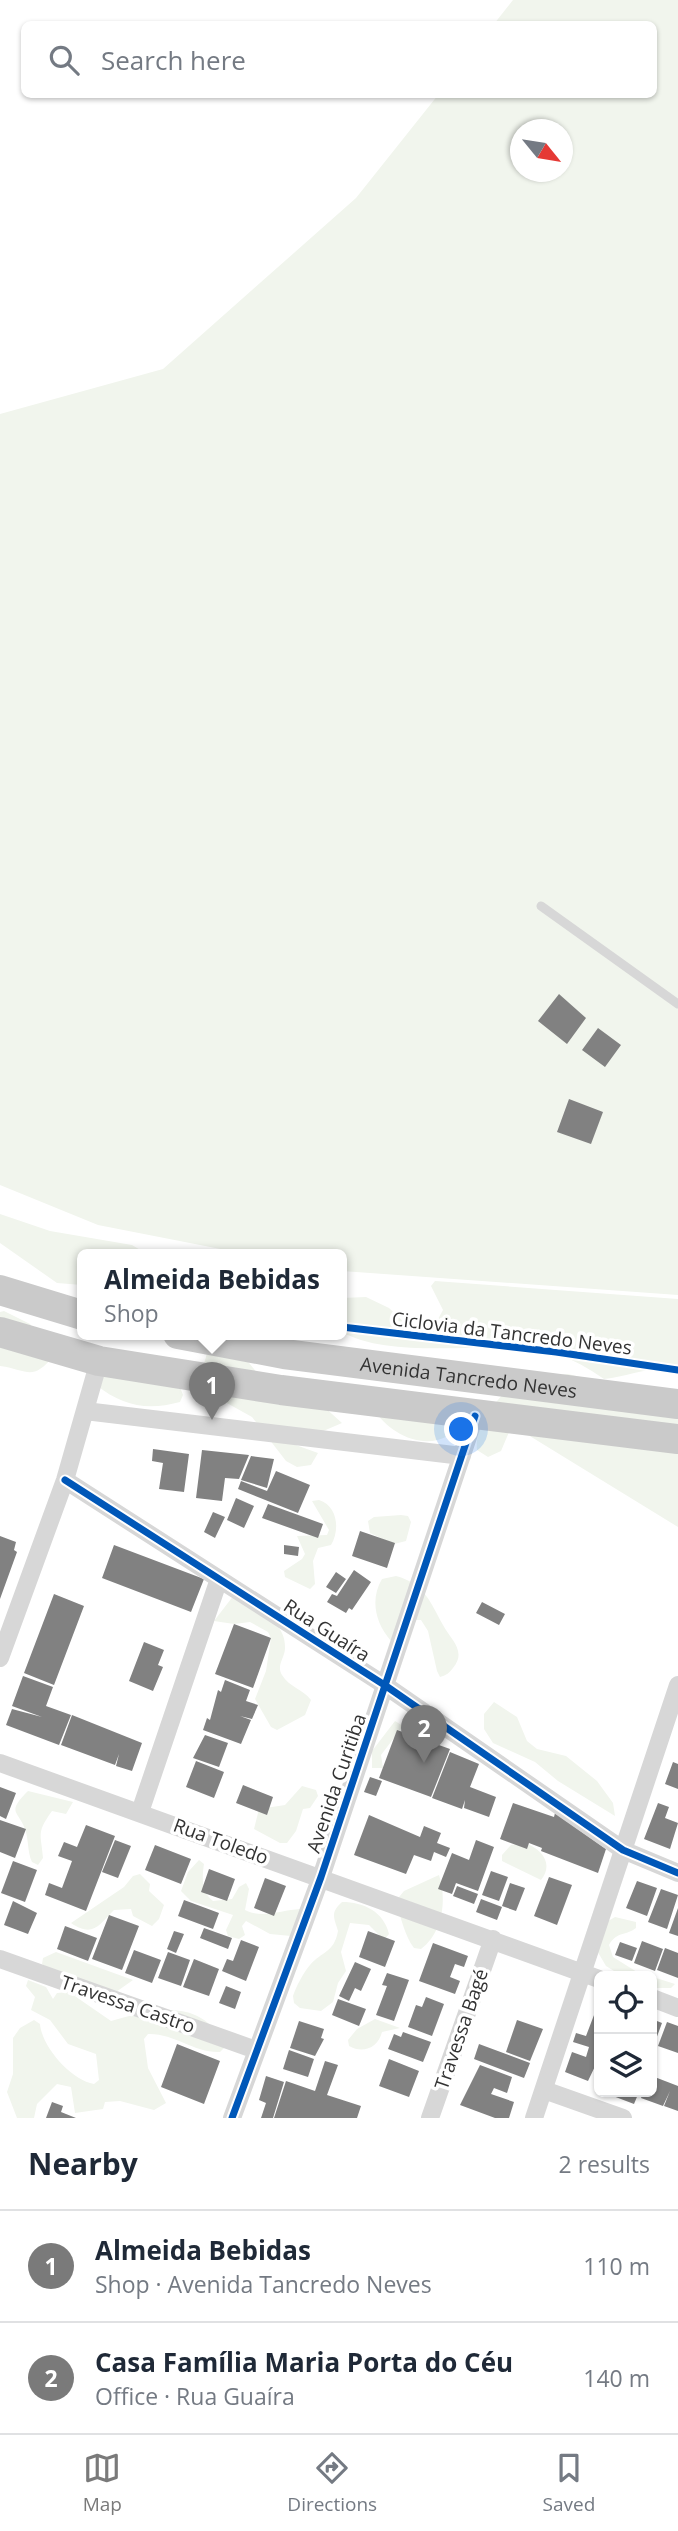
<!DOCTYPE html>
<html lang="en">
<head>
<meta charset="utf-8">
<style>
  :root { --surface:#fff; --page:#f6f6f7; --text:#1f2937; --muted:#747a83; --line:#e0e1e3; --accent:#7a7a7a }
  body { margin:0; font-family:"Open Sans",sans-serif; background:var(--page); color:var(--text) }
  .controls { position:absolute; right:21px; bottom:21px; display:grid; overflow:hidden; border-radius:10px; box-shadow:0 2px 5px #0004 }
  .controls button { width:63px; height:63px; display:grid; place-items:center; padding:0; border:0; border-bottom:2px solid var(--line); background:var(--surface); color:var(--text); font:35px sans-serif }
  .compass { position:absolute; left:510px; top:119px; width:63px; height:63px; border-radius:50%; background:var(--surface); box-shadow:0 2px 5px #0004; rotate:120deg }
  .you { position:absolute; left:462px; top:1430px; width:24px; height:24px; margin:-18px; border:5px solid #fff; border-radius:50%; background:#1a73e8; box-shadow:0 0 0 10px #1a73e833 }
  .badge { display:grid; place-items:center; width:46px; height:46px; border-radius:50%; background:var(--accent); color:#fff; font-size:23px; font-weight:700 }
  .pin { position:absolute; translate:-50% -58px; filter:drop-shadow(0 2px 4px #0008) }
  .pin::after { content:''; position:absolute; top:37px; width:24px; height:21px; background:inherit; clip-path:polygon(0 0,100% 0,50% 100%) }
  .popup { position:absolute; left:77px; top:1249px; width:270px; height:91px; box-sizing:border-box; display:grid; place-content:center; border-radius:10px; background:var(--surface); filter:drop-shadow(0 2px 5px #0005); font-size:23px; white-space:nowrap; color:var(--muted) }
  .popup b { font-size:26px; color:var(--text) }
  .popup::after { content:''; position:absolute; left:50%; top:100%; margin-left:-14px; border:14px solid transparent; border-top-color:var(--surface) }
  .list { margin:0; padding:0; list-style:none }
  h2 { display:flex; justify-content:space-between; align-items:center; height:91px; margin:0; padding:0 28px; font-size:30px }
  h2 small { font-size:23px; font-weight:400; color:var(--muted) }
  .list li { display:grid; grid-template-columns:46px 1fr auto; gap:21px; align-items:center; box-sizing:border-box; height:112px; padding:0 28px; border-top:2px solid var(--line) }
  .list b { display:block; font-size:26px; white-space:nowrap }
  .list p { margin:0; font-size:23px; white-space:nowrap; color:var(--muted) }
  .list em { font-size:23px; font-style:normal; color:var(--muted) }
  .icon { flex:none; width:38px; height:38px; fill:none; stroke:currentColor; stroke-width:2; stroke-linecap:round; stroke-linejoin:round }
  .map { position:relative; flex:none; width:678px; height:2118px; overflow:hidden }
  .search { position:absolute; background:var(--surface); box-shadow:0 2px 5px #0004; left:21px; right:21px; top:21px; height:77px; display:flex; align-items:center; gap:18px; box-sizing:border-box; padding:0 24px; border-radius:10px; color:var(--muted); font-size:26px }
  .sheet { height:315px; background:var(--surface) }
  nav { display:flex; justify-content:space-around; align-items:center; box-sizing:border-box; height:98px; border-top:2px solid var(--line); background:var(--surface); font-size:19px; color:var(--muted) }
  nav a { display:grid; justify-items:center; gap:4px }
  nav .on { color:var(--accent) }
  .map>svg:first-child { display:block }
</style>
</head>
<body>
<div class="map">
<svg width="678" height="2118" viewBox="0 0 678 2118">
  <rect width="100%" height="100%" fill="#fff"/>
  <path fill="#f1f5ed" fill-rule="evenodd" d="M 513,0 L 678,0 L 678,1295 L 342,1271 L 342,1254 L 246,1254 L 98,1225 L 0,1185 L 0,414 L 163,369 L 356,198 L 438,95 L 654,94 L 654,24 L 494,24 ZM 520,130 L 562,130 L 562,172 L 520,172 Z
    M 0,1214 L 50,1231 L 132,1245 L 147,1254 L 82,1254 L 82,1285 L 57,1283 L 0,1243 Z
    M 435,1281 L 678,1299 L 678,1372 C 652,1364 632,1376 604,1379 C 569,1354 531,1344 490,1333 L 505,1347 C 458,1347 382,1355 342,1332 L 342,1298 L 366,1297 L 389,1308 L 408,1326 L 432,1330 L 443,1310 L 431,1286 Z
    M 4,1311 L 30,1324 L 54,1356 C 31,1382 29,1370 0,1366 L 0,1312 Z
    M 209,1346 L 245,1358 L 262,1379 L 322,1405 L 342,1423 L 293,1444 L 318,1453 L 311,1465 L 297,1467 L 286,1461 L 252,1417 L 216,1397 L 207,1386 L 202,1371 Z
    M 97,1373 L 180,1387 L 183,1395 L 180,1402 C 147,1411 123,1406 96,1385 Z
    M 568,1374 L 678,1400 L 678,1435 L 512,1425 L 501,1451 L 488,1457 L 477,1450 C 474,1423 499,1398 517,1379 Z
    M 373,1408 L 463,1421 C 440,1457 392,1440 373,1408 Z
    M 520,1430 L 678,1445 L 678,1527 Z
    M 319,1500 C 338,1506 340,1530 331,1545 L 318,1548 L 313,1561 L 315,1584 L 310,1589 L 285,1577 L 284,1571 L 302,1559 L 305,1554 L 297,1536 L 327,1535 L 329,1530 L 312,1501 Z
    M 401,1515 L 408,1516 L 411,1522 L 406,1541 L 394,1544 L 370,1533 L 368,1521 L 374,1517 Z
    M 396,1576 C 425,1584 430,1602 443,1625 C 451,1640 467,1651 453,1668 C 449,1673 447,1675 440,1677 L 437,1671 L 428,1631 L 421,1620 L 412,1620 L 391,1641 C 375,1623 370,1599 382,1579 Z
    M 234,1595 C 254,1608 286,1620 285,1648 C 285,1658 276,1665 282,1675 C 289,1687 303,1689 311,1700 L 305,1715 L 277,1730 L 271,1727 L 255,1699 L 266,1671 L 271,1638 L 268,1632 L 250,1622 L 234,1624 L 214,1621 Z
    M 494,1702 L 517,1717 L 527,1741 L 537,1749 L 566,1756 L 597,1781 L 613,1803 L 615,1816 L 558,1781 L 535,1762 L 493,1743 L 484,1729 L 484,1714 Z
    M 395,1721 L 403,1726 L 381,1755 L 383,1768 L 372,1768 L 372,1751 Z
    M 302,1786 L 316,1790 L 318,1796 L 310,1808 L 303,1809 L 296,1831 L 287,1843 L 280,1843 L 254,1829 L 259,1809 L 285,1805 Z
    M 28,1791 L 73,1802 L 66,1814 L 52,1811 C 36,1833 41,1834 43,1858 L 38,1865 L 32,1862 C 27,1851 29,1840 25,1829 C 18,1810 6,1813 28,1791 Z
    M 525,1843 C 542,1849 554,1864 541,1880 L 502,1861 L 502,1855 L 511,1845 Z
    M 199,1860 L 204,1864 C 202,1877 201,1892 213,1901 L 232,1899 L 239,1887 L 246,1883 L 249,1889 L 245,1910 C 262,1919 282,1910 300,1909 L 305,1913 L 291,1936 L 270,1934 L 246,1921 L 242,1926 L 245,1935 L 239,1939 L 228,1936 L 226,1930 L 233,1915 L 191,1901 L 181,1891 L 188,1872 Z
    M 140,1874 L 150,1884 L 149,1891 L 164,1905 L 159,1919 L 152,1926 L 133,1916 L 131,1909 L 114,1910 C 99,1925 93,1938 71,1923 L 124,1887 L 133,1876 Z
    M 439,1875 C 447,1899 443,1933 421,1949 L 414,1948 C 404,1935 402,1918 395,1902 L 404,1891 Z
    M 342,1902 C 364,1902 384,1912 389,1934 L 384,1940 L 369,1925 L 350,1923 L 341,1952 L 346,1971 L 338,1983 L 333,2002 L 321,2011 L 300,2008 L 294,2003 L 293,1996 C 296,1987 303,1973 310,1965 C 322,1951 334,1953 338,1931 C 334,1917 330,1913 342,1902 Z
    M 615,1917 L 636,1922 L 636,1928 C 626,1936 617,1931 609,1945 L 613,1957 L 637,1972 L 675,1984 L 671,1988 L 652,1988 L 652,1976 L 622,1976 L 606,1966 L 596,1949 L 603,1924 Z
    M 56,1952 L 133,1980 L 116,1992 L 48,1969 L 42,1964 L 43,1958 Z
    M 28,1980 L 46,1987 L 53,1999 L 57,1993 L 69,1992 L 111,2021 C 154,2009 202,1996 225,2047 L 220,2052 C 194,2053 174,2033 148,2034 L 144,2039 L 148,2068 L 166,2103 L 154,2110 L 120,2101 L 105,2102 L 103,2109 L 75,2113 L 71,2087 L 57,2084 L 37,2104 L 34,2118 L 17,2118 L 7,2092 L 13,2074 L 13,2038 L 20,2028 L 34,2020 L 40,2024 C 42,2047 71,2080 94,2084 L 99,2080 L 96,2054 L 68,2044 L 50,2020 L 31,2010 L 35,1997 L 26,1986 Z
    M 375,2019 L 400,2028 L 382,2032 C 378,2048 363,2054 349,2046 L 348,2040 L 357,2029 Z"/>
  <path fill="#818181" d="M 559,994 L 586,1018 L 567,1044 L 538,1021 Z
    M 598,1028 L 621,1045 L 605,1067 L 582,1050 Z
    M 569,1099 L 603,1112 L 591,1144 L 557,1132 Z
    M 153,1449 L 189,1454 L 184,1492 L 159,1489 L 163,1463 L 152,1461 Z
    M 202,1450 L 249,1455 L 239,1479 L 225,1478 L 222,1501 L 196,1498 Z
    M 251,1456 L 274,1459 L 267,1488 L 241,1480 Z
    M 276,1471 L 310,1485 L 298,1513 L 238,1489 L 241,1481 L 267,1491 Z
    M 236,1498 L 254,1506 L 244,1528 L 227,1520 Z
    M 268,1504 L 323,1524 L 318,1538 L 262,1518 Z
    M 213,1512 L 225,1517 L 215,1538 L 204,1532 Z
    M 360,1531 L 395,1543 L 387,1568 L 352,1556 Z
    M 0,1536 L 16,1542 L 14,1550 L 17,1552 L 0,1599 Z
    M 114,1545 L 204,1579 L 191,1612 L 102,1578 Z
    M 284,1545 L 299,1547 L 298,1556 L 284,1554 Z
    M 354,1570 L 371,1582 L 352,1610 L 349,1608 L 346,1613 L 327,1602 L 332,1594 L 337,1596 Z
    M 336,1572 L 346,1579 L 336,1593 L 326,1587 Z
    M 54,1594 L 84,1606 L 54,1685 L 24,1673 Z
    M 482,1602 L 505,1614 L 499,1625 L 476,1613 Z
    M 234,1624 L 271,1638 L 253,1688 L 215,1674 Z
    M 144,1642 L 164,1650 L 158,1665 L 163,1667 L 153,1691 L 129,1681 Z
    M 23,1676 L 53,1687 L 46,1706 L 71,1715 L 59,1745 L 6,1725 L 12,1709 L 42,1717 L 12,1706 Z
    M 225,1680 L 250,1690 L 246,1701 L 258,1705 L 252,1719 L 240,1716 L 251,1720 L 241,1744 L 203,1730 L 207,1718 L 210,1720 L 218,1690 L 221,1692 Z
    M 72,1715 L 142,1743 L 132,1771 L 116,1766 L 119,1754 L 115,1765 L 61,1745 Z
    M 397,1730 L 450,1749 L 431,1797 L 379,1778 Z
    M 205,1735 L 228,1743 L 219,1767 L 193,1758 Z
    M 450,1752 L 479,1764 L 470,1787 L 496,1797 L 489,1817 L 464,1808 L 465,1800 L 462,1809 L 432,1798 Z
    M 196,1761 L 224,1772 L 214,1798 L 186,1787 Z
    M 673,1762 L 678,1764 L 678,1789 L 665,1784 Z
    M 370,1777 L 382,1781 L 376,1796 L 364,1792 Z
    M 243,1785 L 273,1797 L 267,1815 L 236,1803 Z
    M 0,1787 L 16,1793 L 6,1819 L 0,1816 Z
    M 513,1803 L 554,1817 L 555,1813 L 606,1849 L 598,1873 L 541,1851 L 542,1848 L 529,1843 L 527,1849 L 500,1839 Z
    M 658,1803 L 669,1807 L 665,1818 L 678,1823 L 670,1849 L 644,1839 Z
    M 369,1815 L 420,1837 L 424,1826 L 441,1833 L 437,1843 L 450,1848 L 446,1857 L 434,1852 L 431,1861 L 414,1855 L 406,1874 L 354,1855 Z
    M 0,1820 L 26,1829 L 15,1858 L 0,1852 Z
    M 86,1825 L 115,1836 L 86,1911 L 45,1895 L 49,1883 L 62,1888 L 72,1861 L 58,1856 L 64,1842 L 77,1847 Z
    M 115,1840 L 131,1846 L 118,1878 L 102,1872 Z
    M 476,1840 L 494,1847 L 478,1891 L 456,1883 L 452,1894 L 438,1889 L 452,1853 L 469,1860 Z
    M 155,1845 L 191,1859 L 181,1884 L 145,1870 Z
    M 13,1861 L 37,1870 L 25,1902 L 1,1893 Z
    M 209,1869 L 235,1879 L 227,1901 L 201,1892 Z
    M 491,1871 L 508,1877 L 499,1901 L 482,1895 Z
    M 549,1877 L 572,1885 L 557,1925 L 534,1916 Z
    M 265,1878 L 286,1886 L 274,1916 L 254,1908 Z
    M 637,1881 L 657,1888 L 647,1916 L 626,1908 Z
    M 510,1883 L 525,1888 L 516,1911 L 502,1906 Z
    M 457,1886 L 478,1894 L 474,1904 L 453,1896 Z
    M 661,1889 L 678,1895 L 667,1929 L 648,1922 Z
    M 481,1899 L 502,1907 L 497,1920 L 476,1912 Z
    M 184,1900 L 219,1913 L 213,1929 L 178,1916 Z
    M 13,1901 L 37,1913 L 28,1934 L 4,1925 Z
    M 678,1908 L 678,1936 L 669,1933 Z
    M 109,1915 L 139,1926 L 122,1970 L 92,1959 Z
    M 65,1926 L 97,1938 L 88,1961 L 57,1949 Z
    M 204,1928 L 232,1938 L 228,1949 L 200,1938 Z
    M 174,1931 L 184,1934 L 176,1953 L 167,1949 Z
    M 368,1931 L 395,1941 L 385,1967 L 359,1957 Z
    M 241,1940 L 259,1947 L 246,1981 L 222,1971 L 227,1959 L 233,1961 Z
    M 642,1941 L 663,1949 L 655,1971 L 634,1963 Z
    M 620,1942 L 637,1948 L 632,1961 L 615,1955 Z
    M 433,1943 L 468,1956 L 464,1967 L 455,1964 L 450,1977 L 460,1981 L 455,1994 L 419,1981 Z
    M 665,1948 L 678,1953 L 678,1978 L 657,1970 Z
    M 134,1950 L 161,1960 L 152,1983 L 125,1973 Z
    M 168,1952 L 190,1960 L 181,1986 L 158,1978 Z
    M 194,1959 L 219,1969 L 209,1996 L 183,1987 Z
    M 355,1962 L 371,1969 L 361,1991 L 355,1988 L 349,2001 L 339,1996 Z
    M 387,1973 L 409,1980 L 394,2021 L 376,2015 L 387,1986 L 382,1985 Z
    M 226,1986 L 241,1992 L 235,2009 L 219,2003 Z
    M 426,1997 L 444,2004 L 432,2036 L 408,2027 L 416,2005 L 422,2007 Z
    M 338,1999 L 366,2009 L 359,2026 L 332,2015 Z
    M 599,2002 L 599,2058 L 588,2081 L 565,2072 L 572,2052 L 586,2057 L 589,2047 L 573,2042 L 576,2033 L 586,2036 Z
    M 652,2019 L 662,2023 L 652,2050 Z
    M 517,2020 L 543,2029 L 530,2061 L 506,2052 Z
    M 299,2021 L 324,2029 L 321,2038 L 324,2039 L 315,2056 L 290,2048 Z
    M 667,2022 L 678,2026 L 678,2053 L 658,2046 Z
    M 403,2032 L 431,2042 L 423,2062 L 388,2049 L 394,2034 L 401,2037 Z
    M 177,2044 L 220,2061 L 204,2104 L 161,2087 Z
    M 479,2044 L 530,2063 L 524,2078 L 474,2059 Z
    M 289,2050 L 314,2059 L 308,2077 L 283,2069 Z
    M 389,2059 L 419,2071 L 409,2097 L 379,2086 Z
    M 325,2061 L 338,2065 L 327,2095 L 361,2106 L 357,2118 L 274,2118 L 286,2081 L 315,2091 Z
    M 480,2065 L 512,2077 L 507,2093 L 494,2088 L 491,2094 L 514,2102 L 509,2118 L 495,2118 L 460,2105 Z
    M 266,2076 L 284,2082 L 273,2118 L 261,2118 L 266,2103 L 259,2100 Z
    M 652,2076 L 678,2086 L 678,2111 L 664,2106 L 670,2091 L 663,2106 L 641,2098 L 643,2092 L 652,2092 Z
    M 614,2092 L 639,2092 L 634,2104 L 613,2096 Z
    M 52,2102 L 63,2106 L 61,2112 L 76,2118 L 46,2118 Z"/>
  <g fill="none" stroke-linecap="round" stroke-linejoin="round">
    <path stroke="#d7d7d7" stroke-width="9" d="M 541,906 L 678,1004"/>
    <path stroke="#d7d7d7" stroke-width="18" d="M 85,1411 L 462,1456
      M 65,1480 L 386,1686 L 623,1850 L 678,1873
      M 0,1658 L 65,1480 L 99,1361
      M 0,1763 L 599,1979
      M 140,1812 L 219,1579
      M 0,1959 L 256,2050
      M 652,1998 L 678,2008
      M 544,2090 L 623,2118
      M 232,2118 L 321,1877 L 475,1416
      M 430,2118 L 493,1939
      M 534,2118 L 678,1685"/>
    <g stroke="#cacaca" stroke-width="30">
      <path d="M 0,1290 L 82,1315"/>
      <path d="M 0,1332 L 99,1361 L 281,1390 L 678,1439"/>
      <path id="s1" d="M 178,1334 L 284,1354 L 678,1404"/>
    </g>
    <defs>
      <path id="cycleway" d="M 342,1327 L 556,1352 L 678,1370
        M 65,1480 L 386,1686 L 623,1850 L 678,1873
        M 232,2118 L 321,1877 L 475,1416"/>
    </defs>
    <use href="#cycleway" stroke="#fff" stroke-width="11"/>
    <use href="#cycleway" stroke="#0057b8" stroke-width="7"/>
  </g>
  <g text-anchor="middle" stroke-width="7" stroke-linejoin="round" paint-order="stroke">
    <g font-size="19" fill="#333" stroke="#fff">
      <text transform="translate(512 1333) rotate(7)" y="7">Ciclovia da Tancredo Neves</text>
      <text dy="7" stroke="none"><textPath href="#s1" startOffset="294">Avenida Tancredo Neves</textPath></text>
      <text transform="translate(327 1630) rotate(33)" y="7">Rua Guaíra</text>
      <text transform="translate(336 1783) rotate(-71)" y="7">Avenida Curitiba</text>
      <text transform="translate(221 1841) rotate(20)" y="7">Rua Toledo</text>
      <text transform="translate(128 2004) rotate(19)" y="7">Travessa Castro</text>
      <text transform="translate(461 2029) rotate(-71)" y="7">Travessa Bagé</text>
    </g>
  </g>
</svg>
<div class="controls">
<button><svg class="icon" aria-label="locate" viewBox="0 0 24 24"><circle cx="12" cy="12" r="6"/><path d="M12 2v4M12 18v4M2 12h4M18 12h4"/></svg></button>
<button><svg class="icon" aria-label="layers" viewBox="0 0 24 24"><path d="M12 4l9 5-9 5-9-5zM3 14l9 5 9-5"/></svg></button>
</div>
<svg class="compass" viewBox="-18 -18 36 36"><path d="M0-13l5 13h-10z" fill="#e53935"/><path d="M0 13l5-13h-10z" fill="#747a83"/></svg>
<div class="you"></div>
<div class="pin badge" style="left:212px;top:1420px">1</div>
<div class="popup"><b>Almeida Bebidas</b>Shop</div>
<div class="pin badge" style="left:424px;top:1763px">2</div>
<div class="search"><svg class="icon" aria-label="search" viewBox="0 0 24 24"><circle cx="10" cy="10" r="6"/><path d="M15 15l6 6"/></svg>Search here</div>
</div>
<section class="sheet">
<h2>Nearby<small>2 results</small></h2>
<ul class="list">
<li><span class="badge">1</span><div><b>Almeida Bebidas</b><p>Shop · Avenida Tancredo Neves</p></div><em>110 m</em></li>
<li><span class="badge">2</span><div><b>Casa Família Maria Porta do Céu</b><p>Office · Rua Guaíra</p></div><em>140 m</em></li>
</ul>
</section>
<nav>
<a class="on"><svg class="icon" aria-label="map" viewBox="0 0 24 24"><path d="M3 6l6-2 6 2 6-2v14l-6 2-6-2-6 2zM9 4v14M15 6v14"/></svg>Map</a>
<a><svg class="icon" aria-label="directions" viewBox="0 0 24 24"><path d="M12 3l9 9-9 9-9-9zM9 14v-3h6M13 9l2 2-2 2"/></svg>Directions</a>
<a><svg class="icon" aria-label="saved" viewBox="0 0 24 24"><path d="M7 4h10v16l-5-4-5 4z"/></svg>Saved</a>
</nav>
</body>
</html>
